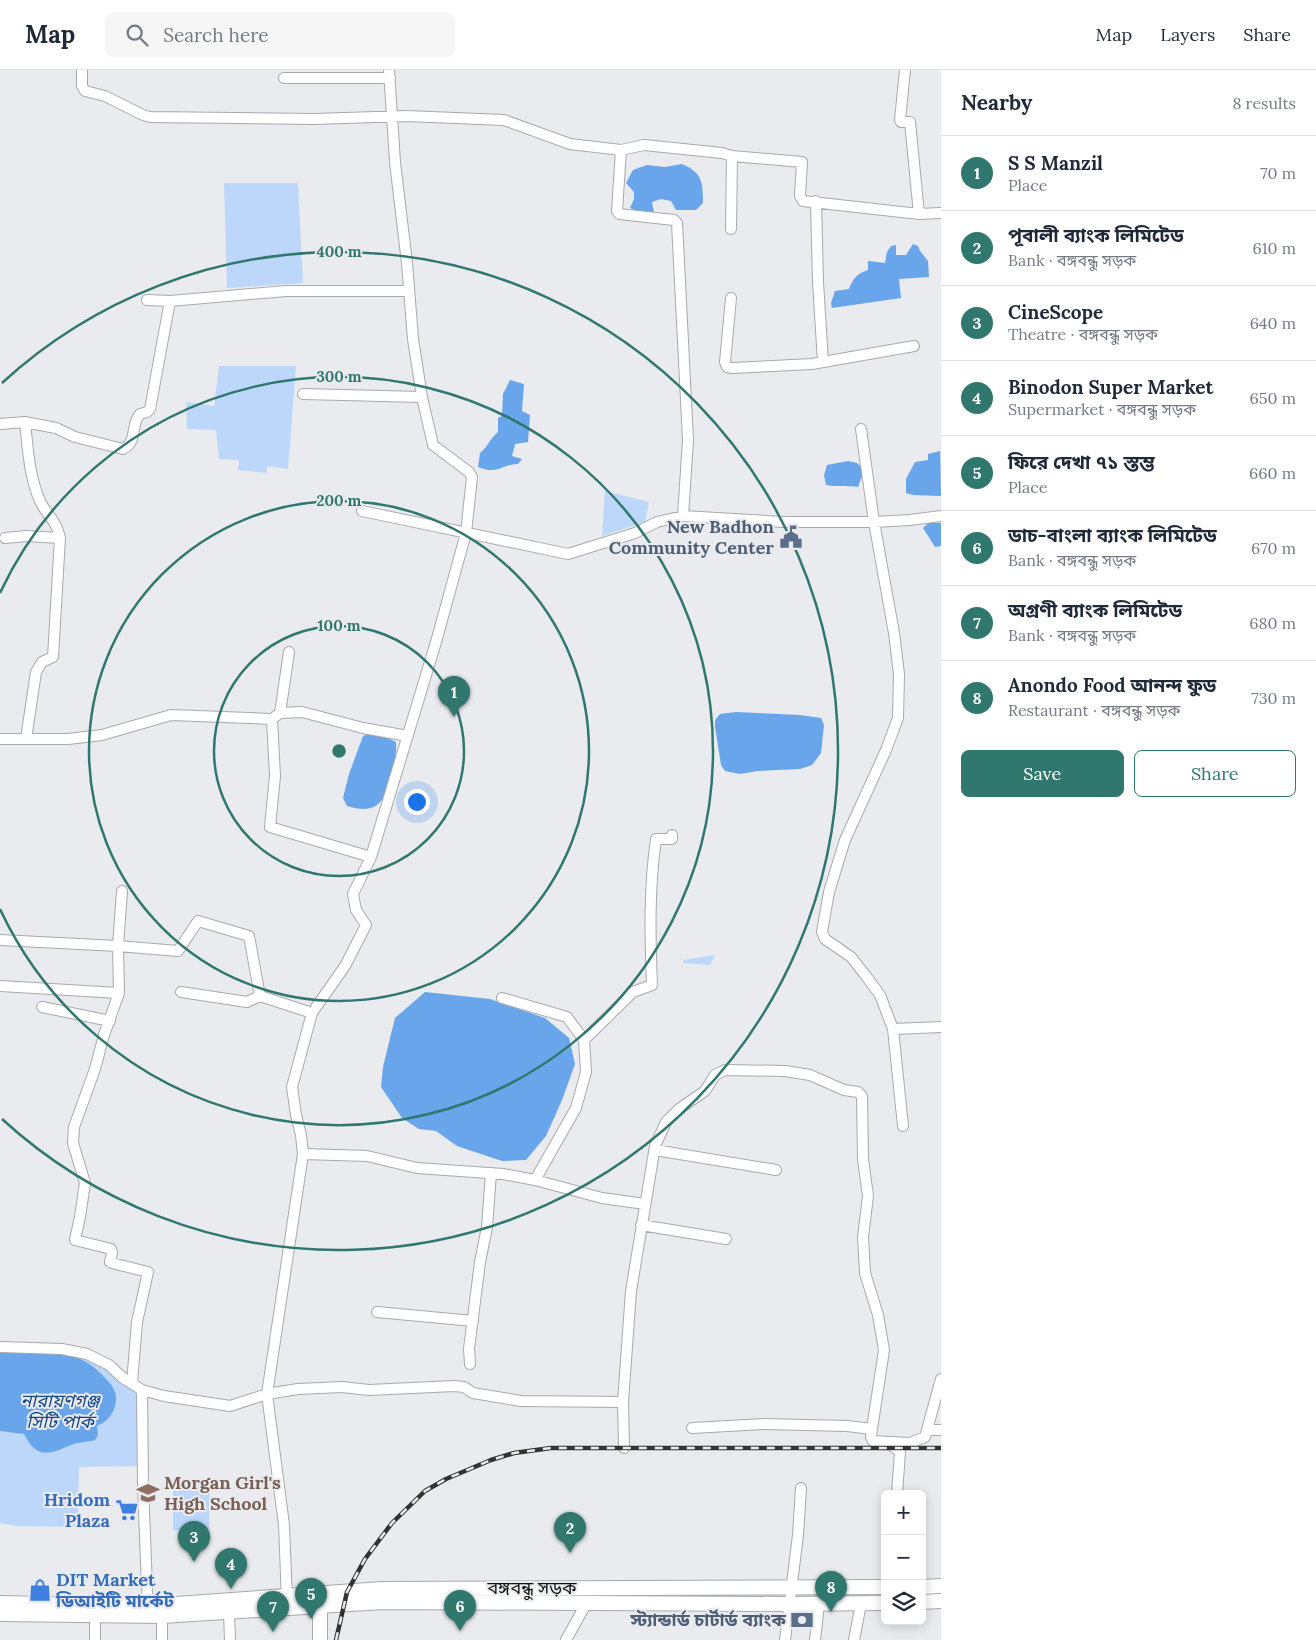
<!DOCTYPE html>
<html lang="en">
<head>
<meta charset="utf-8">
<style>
  :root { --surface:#fff; --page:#f6f6f7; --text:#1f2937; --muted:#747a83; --line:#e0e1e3; --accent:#30776e }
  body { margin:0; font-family:Lora,"Noto Sans Bengali",serif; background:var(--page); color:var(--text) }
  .controls { position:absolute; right:15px; bottom:15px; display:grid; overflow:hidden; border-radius:8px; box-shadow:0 2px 12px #0003 }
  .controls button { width:45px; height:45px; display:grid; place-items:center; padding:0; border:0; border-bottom:1px solid var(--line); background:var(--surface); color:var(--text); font:25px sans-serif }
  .you { position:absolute; left:416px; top:731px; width:18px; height:18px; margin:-12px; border:4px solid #fff; border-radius:50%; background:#1a73e8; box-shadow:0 0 0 8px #1a73e833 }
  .badge { display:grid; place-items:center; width:32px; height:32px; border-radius:50%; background:var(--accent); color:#fff; font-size:16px; font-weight:700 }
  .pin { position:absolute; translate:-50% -41px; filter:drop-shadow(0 1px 2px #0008) }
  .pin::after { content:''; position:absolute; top:26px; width:18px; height:15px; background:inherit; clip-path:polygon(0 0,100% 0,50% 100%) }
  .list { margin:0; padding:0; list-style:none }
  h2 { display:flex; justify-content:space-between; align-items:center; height:65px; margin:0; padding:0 20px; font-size:21px }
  h2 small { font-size:16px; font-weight:400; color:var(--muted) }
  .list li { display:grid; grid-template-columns:32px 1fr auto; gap:15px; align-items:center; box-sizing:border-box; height:75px; padding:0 20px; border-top:1px solid var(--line) }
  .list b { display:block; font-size:19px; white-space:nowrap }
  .list p { margin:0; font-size:16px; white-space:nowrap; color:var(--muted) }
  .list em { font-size:16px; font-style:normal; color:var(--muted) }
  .actions { display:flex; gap:10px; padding:15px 20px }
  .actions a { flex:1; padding:11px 0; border:1px solid var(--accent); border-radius:8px; text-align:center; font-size:18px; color:var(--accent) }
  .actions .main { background:var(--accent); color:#fff }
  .icon { flex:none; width:28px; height:28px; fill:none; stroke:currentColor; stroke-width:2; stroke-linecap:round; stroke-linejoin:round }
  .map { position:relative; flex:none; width:941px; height:1570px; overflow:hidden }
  header { display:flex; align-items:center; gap:30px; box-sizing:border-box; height:70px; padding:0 25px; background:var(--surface); border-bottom:1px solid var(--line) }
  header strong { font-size:24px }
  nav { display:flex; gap:28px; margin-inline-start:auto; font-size:18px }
  .search { width:350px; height:45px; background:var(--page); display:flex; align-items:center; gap:12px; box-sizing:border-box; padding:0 18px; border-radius:8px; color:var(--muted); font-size:19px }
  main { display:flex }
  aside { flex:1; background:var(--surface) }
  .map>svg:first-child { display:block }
</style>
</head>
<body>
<header>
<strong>Map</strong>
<div class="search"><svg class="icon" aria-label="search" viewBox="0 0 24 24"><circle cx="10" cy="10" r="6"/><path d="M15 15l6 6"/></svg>Search here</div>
<nav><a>Map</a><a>Layers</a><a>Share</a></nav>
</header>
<main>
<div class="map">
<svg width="941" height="1570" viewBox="0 0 941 1570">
  <rect width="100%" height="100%" fill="#eaebee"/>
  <path fill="#bdd7fa" d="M 224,113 L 298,113 L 303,213 L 227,218 Z
    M 219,296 L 296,296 L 288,399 L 267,396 L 267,403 L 238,400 L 239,390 L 219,389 L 216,360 L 187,359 L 186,332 L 214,336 Z
    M 605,421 L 649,432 L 645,452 L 602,466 Z
    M 715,885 L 710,895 L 683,893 L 684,890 Z
    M 0,1278 L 82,1285 L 101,1295 L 133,1318 L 138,1327 L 140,1396 L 79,1397 L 78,1457 L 16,1456 L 0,1453 Z
    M 173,1408 L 210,1413 L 209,1464 L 173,1460 Z"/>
  <path fill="#69a5ea" d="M 682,94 C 702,103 703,111 703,133 L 696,140 L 676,140 L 671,131 L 661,129 L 652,132 L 654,142 L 640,142 L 630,138 L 634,129 L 634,122 L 626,113 L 633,100 L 647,95 L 665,97 Z
    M 913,174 L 918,176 L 920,181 L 928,191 L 929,207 L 899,209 L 901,228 L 832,238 L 831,233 L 835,221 L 849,219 C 853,208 857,204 868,200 L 868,191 L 885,193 L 887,182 L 891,176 L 896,175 L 896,185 L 906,185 Z
    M 510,310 L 524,314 L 522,341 L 530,345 L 528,372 L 515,374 L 512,386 L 522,389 L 518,394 C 499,395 500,405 478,397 L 480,383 C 488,377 490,368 498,362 L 498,348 L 502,346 L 503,324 Z
    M 940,371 L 941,426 L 913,425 L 906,423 L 906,409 L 915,392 L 928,390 L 928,384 L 940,381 Z
    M 848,391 L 857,393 L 862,398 L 862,406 L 858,417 C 847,415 837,417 826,415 L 824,405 L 827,395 Z
    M 928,453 L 941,453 L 941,476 L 935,477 L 923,458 Z
    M 736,642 L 800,645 L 821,648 L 824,655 L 821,683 L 812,695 L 800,699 L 758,701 L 740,704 L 725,701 L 721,695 L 715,657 L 715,650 L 720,644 Z
    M 368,664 L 381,665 L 396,672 C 397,683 394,692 392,703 C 386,730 378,746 347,736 L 343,728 L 349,704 L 363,666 Z
    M 425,922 L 490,929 L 545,948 L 569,968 L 575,994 L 562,1030 L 546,1066 L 526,1090 L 502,1091 L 457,1076 L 436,1061 L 419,1059 L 402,1048 L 381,1017 L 383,997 L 395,948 Z
    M 0,1280 C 20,1281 63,1280 80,1289 C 90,1293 100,1302 107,1310 C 112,1315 117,1323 116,1330 C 115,1343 108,1351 97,1356 L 98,1365 L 95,1370 C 87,1372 78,1372 71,1375 C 48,1385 37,1389 24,1364 L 0,1361 Z"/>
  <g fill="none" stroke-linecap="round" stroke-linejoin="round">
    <defs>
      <path id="street" d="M 82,0 L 82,16 L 85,21 L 105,26 L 143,45 L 150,47 L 314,49 L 406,46 L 504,50 L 570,74 L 621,80 L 617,141 L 619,144 L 674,150 L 677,153 L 688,370 L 683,446
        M 905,0 L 900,50 L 901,52 L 910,52 L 919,144 L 941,143
        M 284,8 L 390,8
        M 621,80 L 644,75 L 722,83 L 732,86 L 802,92 L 800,126 L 803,131 L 919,144
        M 816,131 L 818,212 L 823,292
        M 731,159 L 732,86
        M 731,228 L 725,292 L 727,297 L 732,298 L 812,294 L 914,276
        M 147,230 L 170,231 L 286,221 L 408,221
        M 303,324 L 422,327
        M 25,352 L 56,358 L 75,367 L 123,379 C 138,372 130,355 140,344 L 147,342 L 150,339 L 170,231
        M 0,354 L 25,352 C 28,379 29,406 40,431 C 47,446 56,449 60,468 L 53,587 L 42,592 L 36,602 L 26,669 L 68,669 L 102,665 L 171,645 L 272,649 L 280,643 L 302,642 L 363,658 L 408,666
        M 362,441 L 568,484 L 635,463 L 657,452 L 683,446 L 783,452 L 874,452 L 861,359
        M 5,468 L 26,466 L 60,468
        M 280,643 L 289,582
        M 272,649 L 275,706 L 270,757 L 371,787
        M 0,669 L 26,669
        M 122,821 L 118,876 L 178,881 L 198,851 L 249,866 L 260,926 L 312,943
        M 0,870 L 118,876 L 119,923 L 0,916
        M 181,922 L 247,932 L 260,926
        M 119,923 L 104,965 L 95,999 L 74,1057 L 73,1073 L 85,1113 L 80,1147 L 75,1170 L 111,1179 L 112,1183 L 110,1192 L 112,1193 L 148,1202 L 137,1252 L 132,1313
        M 502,928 L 567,947 L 584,970 L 586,1002 L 576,1038 L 535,1110
        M 42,937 L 110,951
        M 893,959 L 880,925 L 866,906 L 851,887 L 825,869 L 822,862 L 829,822 L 845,770 L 886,680 L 898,648 L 899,604 L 894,563 L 874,452 L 910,450 L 941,446
        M 584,970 L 633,922 L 652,915 C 650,866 649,817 656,769 L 672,769 L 672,765
        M 903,1056 L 893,959 L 941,957
        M 655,1080 L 776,1100
        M 303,1084 L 367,1086 L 417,1098 L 503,1104 L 535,1110 L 602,1128 L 645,1134
        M 641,1155 L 726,1169
        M 377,1242 L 473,1251
        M 0,1277 L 62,1279 L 87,1284 L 109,1295 L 123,1308 L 142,1320 L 164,1326 L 230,1336 L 267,1324 L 298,1319 L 342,1317 L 369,1320 L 454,1316 L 464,1317 L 473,1323 L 521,1331 L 623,1332
        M 470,1294 L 469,1279 L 480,1192 L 487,1157 L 491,1103
        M 142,1320 L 143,1416 L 148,1542
        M 692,1358 L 764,1354 L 847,1356 L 872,1359
        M 927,1360 L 941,1360
        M 887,1372 L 900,1382 L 897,1424
        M 624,1378 L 623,1332 L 631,1221 L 655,1076 L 666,1052 L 679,1039 L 705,1021 L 715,1005 L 725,1000 L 785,1001 L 810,1005 L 844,1020 L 858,1022 L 862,1026 L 863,1089 L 868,1126 L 863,1167 L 865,1203 L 878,1245 L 884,1280 L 872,1359 L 871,1367 L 873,1371 L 910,1373 L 925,1367 L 941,1309
        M 287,1531 L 284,1455 L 267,1324 L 303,1084 L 301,1065 L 296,1045 L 292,1017 L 312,943 L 345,896 L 366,855 L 356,840 L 353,824 L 371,787 L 436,572 L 466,463 L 472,407 L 469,402 L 433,375 L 422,327 L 413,269 L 407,193 L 395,92 L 389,0
        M 229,1542 L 230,1570
        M 162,1546 L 162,1570
        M 95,1570 L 95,1546
        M 566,1570 L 587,1532
        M 785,1570 L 798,1465 L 801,1418
        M 815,1570 L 819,1534
        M 854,1570 L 861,1534"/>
      <path id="secondary" d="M 922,1517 L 941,1516
        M 320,1528 L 320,1570
        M 922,1532 L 941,1531
        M 0,1533 L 148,1536 L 382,1519 L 885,1517
        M 0,1544 L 162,1546 L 382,1532 L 789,1534 L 885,1533"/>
    </defs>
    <use href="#street" stroke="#a7a9ab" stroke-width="12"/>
    <use href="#secondary" stroke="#a7a9ab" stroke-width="16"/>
    <use href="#street" stroke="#fff" stroke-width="10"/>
    <use href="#secondary" stroke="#fff" stroke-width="14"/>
    <defs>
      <path id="rail" d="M 336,1570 L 347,1522 L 365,1489 L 392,1453 L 425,1421 L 446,1409 L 491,1390 L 514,1383 L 551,1378 L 941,1378"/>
    </defs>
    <use href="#rail" stroke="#323233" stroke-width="4.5"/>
    <use href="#rail" stroke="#eaebee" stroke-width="2.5" stroke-dasharray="8" stroke-linecap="butt"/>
  </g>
  <g fill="none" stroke="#30776e" stroke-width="2.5">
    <circle cx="339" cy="681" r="125"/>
    <circle cx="339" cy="681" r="250"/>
    <path d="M0 523A374 374 0 1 1 0 839"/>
    <path d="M2 313A499 499 0 1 1 2 1049"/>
  </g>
  <defs>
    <symbol id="civic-bare" viewBox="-9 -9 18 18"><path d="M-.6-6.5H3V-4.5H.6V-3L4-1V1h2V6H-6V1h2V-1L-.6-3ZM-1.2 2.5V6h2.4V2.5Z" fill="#5c6f8a" stroke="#eaebee" stroke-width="2.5" paint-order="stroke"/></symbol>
    <symbol id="school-bare" viewBox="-9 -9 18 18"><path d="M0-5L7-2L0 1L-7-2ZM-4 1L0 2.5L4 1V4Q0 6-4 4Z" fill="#8d6e63" stroke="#eaebee" stroke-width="2.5" paint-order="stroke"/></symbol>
    <symbol id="supermarket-bare" viewBox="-9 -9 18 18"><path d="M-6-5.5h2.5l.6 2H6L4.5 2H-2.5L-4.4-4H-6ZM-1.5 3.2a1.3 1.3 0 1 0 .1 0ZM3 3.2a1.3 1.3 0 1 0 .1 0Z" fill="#3f7fe0" stroke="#eaebee" stroke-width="2.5" paint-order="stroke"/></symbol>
    <symbol id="shop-bare" viewBox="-9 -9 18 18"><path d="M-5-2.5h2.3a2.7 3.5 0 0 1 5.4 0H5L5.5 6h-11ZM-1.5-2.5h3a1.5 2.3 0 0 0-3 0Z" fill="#3f7fe0" stroke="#eaebee" stroke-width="2.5" paint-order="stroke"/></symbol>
    <symbol id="bank-bare" viewBox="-9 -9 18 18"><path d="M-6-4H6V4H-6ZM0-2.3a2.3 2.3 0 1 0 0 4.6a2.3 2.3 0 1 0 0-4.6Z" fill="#5c6f8a" stroke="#eaebee" stroke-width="2.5" paint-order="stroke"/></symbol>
  </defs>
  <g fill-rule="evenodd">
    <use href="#civic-bare" x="775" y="451" width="32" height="32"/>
    <use href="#school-bare" x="132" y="1407" width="32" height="32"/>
    <use href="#supermarket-bare" x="111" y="1424" width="32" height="32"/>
    <use href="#shop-bare" x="24" y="1504" width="32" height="32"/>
    <use href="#bank-bare" x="786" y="1534" width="32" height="32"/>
  </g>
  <g text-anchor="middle" stroke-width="4" stroke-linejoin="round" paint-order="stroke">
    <g font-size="18" font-weight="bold" fill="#4e5e75" stroke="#eaebee" text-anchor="end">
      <text x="774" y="463">New Badhon<tspan x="774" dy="21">Community Center</tspan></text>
      <text x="786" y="1556">স্ট্যান্ডার্ড চার্টার্ড ব্যাংক</text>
    </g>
    <g font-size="18" font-style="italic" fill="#144787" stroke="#eaebee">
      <text x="60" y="1337">নারায়ণগঞ্জ<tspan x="60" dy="21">সিটি পার্ক</tspan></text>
    </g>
    <g font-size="18" font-weight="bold" fill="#785e54" stroke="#eaebee" text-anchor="start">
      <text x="164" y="1419">Morgan Girl's<tspan x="164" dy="21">High School</tspan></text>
    </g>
    <g font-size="18" font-weight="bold" fill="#366cbe" stroke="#eaebee" text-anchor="end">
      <text x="110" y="1436">Hridom<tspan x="110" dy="21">Plaza</tspan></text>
      <text x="56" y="1516" text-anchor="start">DIT Market<tspan x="56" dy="21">ডিআইটি মার্কেট</tspan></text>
    </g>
    <g font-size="18" fill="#121213" stroke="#eaebee">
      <text x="532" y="1524">বঙ্গবন্ধু সড়ক</text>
    </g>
  </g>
  <circle cx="339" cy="681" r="8" fill="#30776e" stroke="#eaebee" stroke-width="2.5"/>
  <g font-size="15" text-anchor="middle" font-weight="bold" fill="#30776e" stroke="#eaebee" stroke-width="4" stroke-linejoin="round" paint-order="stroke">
    <text x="339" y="187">400 m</text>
    <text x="339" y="312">300 m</text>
    <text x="339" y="436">200 m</text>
    <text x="339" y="561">100 m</text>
  </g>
</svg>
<div class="controls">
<button>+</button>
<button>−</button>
<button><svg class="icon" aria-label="layers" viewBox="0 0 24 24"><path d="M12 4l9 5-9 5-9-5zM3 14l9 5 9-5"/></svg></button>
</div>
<div class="you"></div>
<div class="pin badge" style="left:454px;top:647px">1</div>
<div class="pin badge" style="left:570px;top:1483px">2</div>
<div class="pin badge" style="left:194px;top:1492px">3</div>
<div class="pin badge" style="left:231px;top:1519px">4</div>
<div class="pin badge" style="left:311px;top:1549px">5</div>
<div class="pin badge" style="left:460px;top:1561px">6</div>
<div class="pin badge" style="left:273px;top:1562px">7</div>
<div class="pin badge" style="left:831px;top:1542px">8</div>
</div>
<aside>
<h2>Nearby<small>8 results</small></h2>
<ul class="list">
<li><span class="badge">1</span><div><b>S S Manzil</b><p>Place</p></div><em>70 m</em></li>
<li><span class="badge">2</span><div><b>পূবালী ব্যাংক লিমিটেড</b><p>Bank · বঙ্গবন্ধু সড়ক</p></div><em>610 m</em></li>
<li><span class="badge">3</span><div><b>CineScope</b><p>Theatre · বঙ্গবন্ধু সড়ক</p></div><em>640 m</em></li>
<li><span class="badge">4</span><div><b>Binodon Super Market</b><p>Supermarket · বঙ্গবন্ধু সড়ক</p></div><em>650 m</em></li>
<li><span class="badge">5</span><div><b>ফিরে দেখা ৭১ স্তম্ভ</b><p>Place</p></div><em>660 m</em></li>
<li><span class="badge">6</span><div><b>ডাচ-বাংলা ব্যাংক লিমিটেড</b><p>Bank · বঙ্গবন্ধু সড়ক</p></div><em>670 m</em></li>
<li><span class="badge">7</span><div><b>অগ্রণী ব্যাংক লিমিটেড</b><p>Bank · বঙ্গবন্ধু সড়ক</p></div><em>680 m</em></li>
<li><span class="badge">8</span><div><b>Anondo Food আনন্দ ফুড</b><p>Restaurant · বঙ্গবন্ধু সড়ক</p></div><em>730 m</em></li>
</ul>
<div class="actions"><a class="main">Save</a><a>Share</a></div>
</aside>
</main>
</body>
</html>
